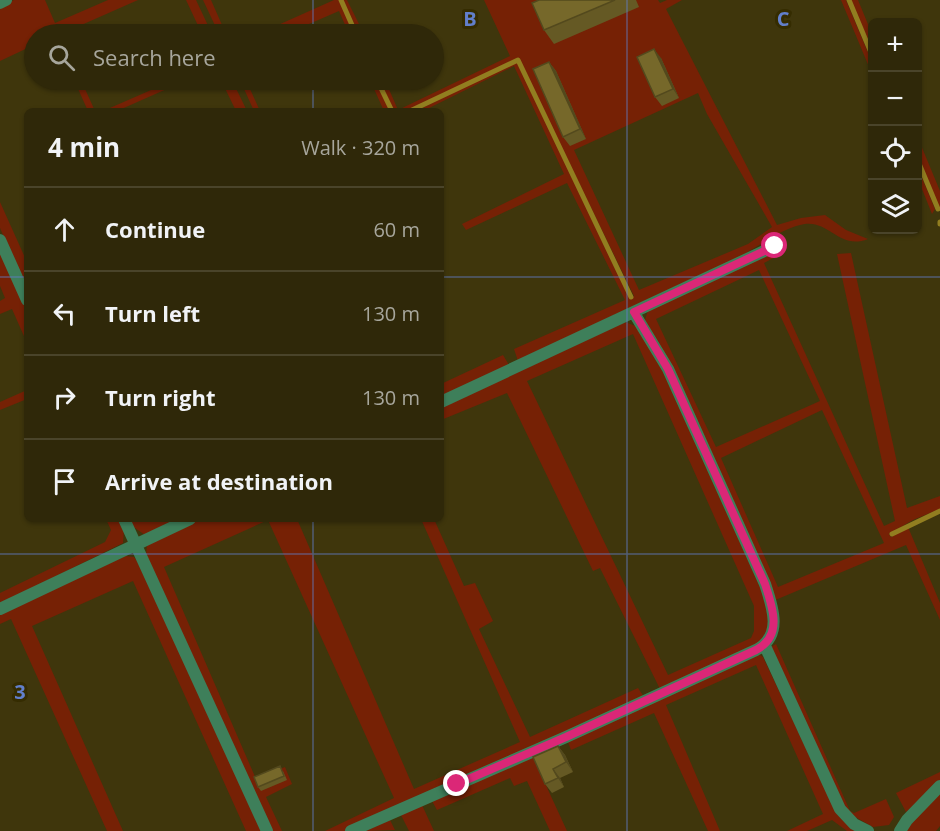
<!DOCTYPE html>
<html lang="en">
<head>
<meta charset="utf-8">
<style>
  :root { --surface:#2f2809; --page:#3b3417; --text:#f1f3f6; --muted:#a7a69c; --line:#4a442a }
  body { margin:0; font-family:"Open Sans",sans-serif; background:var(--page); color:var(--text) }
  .controls { position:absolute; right:18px; top:18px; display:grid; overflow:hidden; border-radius:9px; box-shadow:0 2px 4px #0004 }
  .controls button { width:54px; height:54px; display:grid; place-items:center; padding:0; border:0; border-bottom:2px solid var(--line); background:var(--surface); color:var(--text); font:30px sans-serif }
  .stop { position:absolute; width:18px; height:18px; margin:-14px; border:4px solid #db2777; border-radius:50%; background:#fff }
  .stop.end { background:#db2777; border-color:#fff; box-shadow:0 2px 6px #0008 }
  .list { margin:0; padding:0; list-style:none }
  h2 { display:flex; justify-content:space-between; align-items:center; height:78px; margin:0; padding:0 24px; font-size:26px }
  h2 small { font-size:20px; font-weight:400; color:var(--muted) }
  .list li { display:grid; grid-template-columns:39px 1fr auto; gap:18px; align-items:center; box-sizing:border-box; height:84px; padding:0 24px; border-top:2px solid var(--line) }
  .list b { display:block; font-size:22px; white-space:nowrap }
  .list em { font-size:20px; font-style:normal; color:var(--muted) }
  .icon { flex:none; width:33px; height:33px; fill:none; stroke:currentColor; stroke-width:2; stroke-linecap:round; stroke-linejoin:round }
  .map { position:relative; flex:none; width:940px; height:831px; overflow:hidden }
  .search { position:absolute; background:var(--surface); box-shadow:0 2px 4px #0004; left:24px; top:24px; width:420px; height:66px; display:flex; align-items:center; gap:15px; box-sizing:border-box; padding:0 21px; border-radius:33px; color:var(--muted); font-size:22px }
  .panel { position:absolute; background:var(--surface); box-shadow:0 2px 4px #0004; left:24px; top:108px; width:420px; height:414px; border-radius:9px }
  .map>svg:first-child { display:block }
</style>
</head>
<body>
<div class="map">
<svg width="940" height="831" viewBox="0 0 940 831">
  <rect width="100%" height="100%" fill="#3f360c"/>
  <path fill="#762105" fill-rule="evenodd" d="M 14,0 L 45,0 L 55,23 L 108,0 L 138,0 L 61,34 L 34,34 L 34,45 L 0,61 L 0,7 Z
    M 186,0 L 196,0 L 212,34 L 202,34 Z
    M 203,0 L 211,0 L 226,34 L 219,34 Z
    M 334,0 L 340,0 L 356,34 L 349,34 L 339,11 L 286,34 L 258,34 Z
    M 343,0 L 347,0 L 364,34 L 359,34 Z
    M 484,0 L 658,0 L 660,3 L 667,0 L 682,0 L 666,9 L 777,225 L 801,218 L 825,215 L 846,230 L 868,239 C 838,251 829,217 800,225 C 779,230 755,249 735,259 C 662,292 590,326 518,361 L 514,349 L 625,300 L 567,183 L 466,230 L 462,224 L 564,174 L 514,66 L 423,111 L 416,111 L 517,61 L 630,298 L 634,296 L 518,58 L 408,111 L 394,111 L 379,80 L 385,80 L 398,110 L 510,56 ZM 698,93 L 707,114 L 772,227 L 748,244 L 639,290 L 574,150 Z
    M 841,0 L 846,0 L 872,62 L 872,74 Z
    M 850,0 L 858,0 L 872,34 L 872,52 Z
    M 74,80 L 81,80 L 95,111 L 88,111 Z
    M 174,80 L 187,80 L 117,111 L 103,111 Z
    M 221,80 L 232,80 L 247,111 L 236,111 Z
    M 240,80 L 246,80 L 260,111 L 254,111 Z
    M 370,80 L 376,80 L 390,111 L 384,111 Z
    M 918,138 L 940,191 L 940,210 L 918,157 Z
    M 918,168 L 935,209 L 932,214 L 918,179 Z
    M 0,202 L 27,262 L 27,290 L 0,228 Z
    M 774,251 L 781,254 L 764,263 L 884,526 L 895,521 L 837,254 L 851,253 L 907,508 L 940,496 L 940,509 L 913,520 L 889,534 L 891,537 L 908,527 L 940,603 L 940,620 L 906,545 L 773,601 L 645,320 L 648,310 ZM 759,270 L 820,401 L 716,447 L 656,319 ZM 822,410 L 884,543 L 778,587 L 721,458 Z
    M 0,252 L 27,312 L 27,343 L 12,309 L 0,314 L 0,301 L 5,298 L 0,286 Z
    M 625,322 L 638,327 L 663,372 L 761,589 L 768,610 L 768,628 L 762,641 L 660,689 L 600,568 L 593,571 L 507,393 L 441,420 L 441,408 ZM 633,334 L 754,606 L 754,631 L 751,638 L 668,675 L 527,381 Z
    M 503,355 L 509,365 L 441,400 L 441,384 Z
    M 27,390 L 27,399 L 0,410 L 0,402 Z
    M 106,519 L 119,519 L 124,530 L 123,543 L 0,604 L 0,593 L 105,542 L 111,530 Z
    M 129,519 L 142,519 L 144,522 L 149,519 L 185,519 L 145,535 L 132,526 Z
    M 199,519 L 297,519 L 414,789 L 520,742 L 421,519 L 434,519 L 464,586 L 475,583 L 493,621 L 479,629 L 530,737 L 638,688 L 644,697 L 346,831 L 325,831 L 394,798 L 268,520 L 164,567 L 256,779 L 285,767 L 292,784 L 266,797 L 282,831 L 272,831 L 146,556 L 147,544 L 151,540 Z
    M 125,556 L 134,557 L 137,561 L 262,831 L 246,831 L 133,581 L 32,626 L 123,831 L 107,831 L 11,619 L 0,624 L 0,613 Z
    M 776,644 L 850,811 L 854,813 L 886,799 L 894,817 L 889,825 L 873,827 L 846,812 L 769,648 Z
    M 758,654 L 763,657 L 835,810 L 860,831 L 847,831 L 832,820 L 807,831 L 787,831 L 823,814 L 756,665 L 666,705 L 720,831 L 708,831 L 654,713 L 571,750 L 568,742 Z
    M 533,757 L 567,831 L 550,831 L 527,781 L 514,786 L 510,778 L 437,810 L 432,801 Z
    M 940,772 L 940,782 L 906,812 L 896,793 Z
    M 940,791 L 940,826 L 936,831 L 904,831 Z
    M 422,805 L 434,831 L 409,831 L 401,815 Z
    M 390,820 L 395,830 L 365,831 Z"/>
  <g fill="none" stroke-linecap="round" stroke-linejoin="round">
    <path stroke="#927e20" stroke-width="5" d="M 341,0 L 356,34
      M 849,0 L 872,55
      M 377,80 L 392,111
      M 410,111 L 518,60 L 631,297
      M 918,161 L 938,209
      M 940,222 L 940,224
      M 892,534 L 940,511"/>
    <path stroke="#3e7f5a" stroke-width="12" d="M 0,3 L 6,0
      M 0,240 L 27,300
      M 441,402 L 775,246
      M 124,519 L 267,831
      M 0,609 L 190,519
      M 765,646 L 840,809 L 854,824 L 868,831
      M 351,831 L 566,737 L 756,650 C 783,636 773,608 765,584 L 668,369 L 634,313
      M 900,831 L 907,820 L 940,786"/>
  </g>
  <path fill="#655924" d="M 539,0 L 636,0 L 639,7 L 554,44 L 544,30 Z
    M 661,58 L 679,98 L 662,106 L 655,97 Z
    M 549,62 L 556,71 L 586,139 L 570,146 L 563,137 Z
    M 558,746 L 565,755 L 573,772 L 560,778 L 564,787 L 552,793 L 545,784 Z
    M 283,771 L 287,780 L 261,791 L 258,787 Z"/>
  <path fill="#53491d" d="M 654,49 L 661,58 L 679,98 L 673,89 Z
    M 549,62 L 556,71 L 586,139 L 580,129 Z
    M 558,746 L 565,755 L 573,772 L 566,762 Z
    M 553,769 L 560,778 L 564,787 L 558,778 Z"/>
  <path fill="#76682a" stroke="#53491d" stroke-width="1.5" d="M 539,0 L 615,0 L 544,30 L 532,3 Z
    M 654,49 L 673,89 L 655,97 L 637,57 Z
    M 549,62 L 580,129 L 563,137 L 533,69 Z
    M 558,746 L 566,762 L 553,769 L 558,778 L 545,784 L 533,757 Z
    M 280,766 L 284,776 L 258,787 L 254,777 Z"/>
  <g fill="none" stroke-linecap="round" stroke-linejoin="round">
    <path stroke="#db2777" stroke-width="8" d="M 457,784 L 566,737 L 756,650 C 783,636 773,608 765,584 L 668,369 L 634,312 L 775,246"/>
  </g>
  <path fill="none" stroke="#627fcb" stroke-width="1.5" stroke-opacity="0.55" d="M 313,0 L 313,34M 627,0 L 627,831M 313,80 L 313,111M 0,277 L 27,277M 441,277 L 940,277M 313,519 L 313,831M 0,554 L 940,554"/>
  <g font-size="20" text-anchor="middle" font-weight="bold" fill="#627fcb" stroke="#352c01" stroke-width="6" stroke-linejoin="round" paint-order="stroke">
    <text x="470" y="26">B</text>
    <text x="783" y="26">C</text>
    <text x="20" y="699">3</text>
  </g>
</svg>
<div class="controls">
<button>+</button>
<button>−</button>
<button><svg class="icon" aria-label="locate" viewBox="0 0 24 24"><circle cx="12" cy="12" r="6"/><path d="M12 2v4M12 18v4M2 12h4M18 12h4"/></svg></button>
<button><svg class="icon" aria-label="layers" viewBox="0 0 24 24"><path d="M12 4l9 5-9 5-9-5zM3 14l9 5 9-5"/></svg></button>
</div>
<div class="stop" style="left:775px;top:246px"></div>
<div class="stop end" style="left:457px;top:784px"></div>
<div class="search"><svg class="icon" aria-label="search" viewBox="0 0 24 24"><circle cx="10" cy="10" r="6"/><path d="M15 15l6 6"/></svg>Search here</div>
<section class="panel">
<h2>4 min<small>Walk · 320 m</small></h2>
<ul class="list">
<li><svg class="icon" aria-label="ahead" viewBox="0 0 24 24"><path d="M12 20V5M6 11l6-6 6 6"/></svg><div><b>Continue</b></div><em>60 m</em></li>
<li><svg class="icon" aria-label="left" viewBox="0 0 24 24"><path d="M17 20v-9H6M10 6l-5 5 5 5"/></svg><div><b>Turn left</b></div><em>130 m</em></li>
<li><svg class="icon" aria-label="right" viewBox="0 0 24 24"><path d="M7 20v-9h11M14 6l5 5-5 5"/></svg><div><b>Turn right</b></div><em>130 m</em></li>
<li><svg class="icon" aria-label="arrive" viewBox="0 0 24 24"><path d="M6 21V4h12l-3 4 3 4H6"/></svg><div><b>Arrive at destination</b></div></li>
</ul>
</section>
</div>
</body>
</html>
